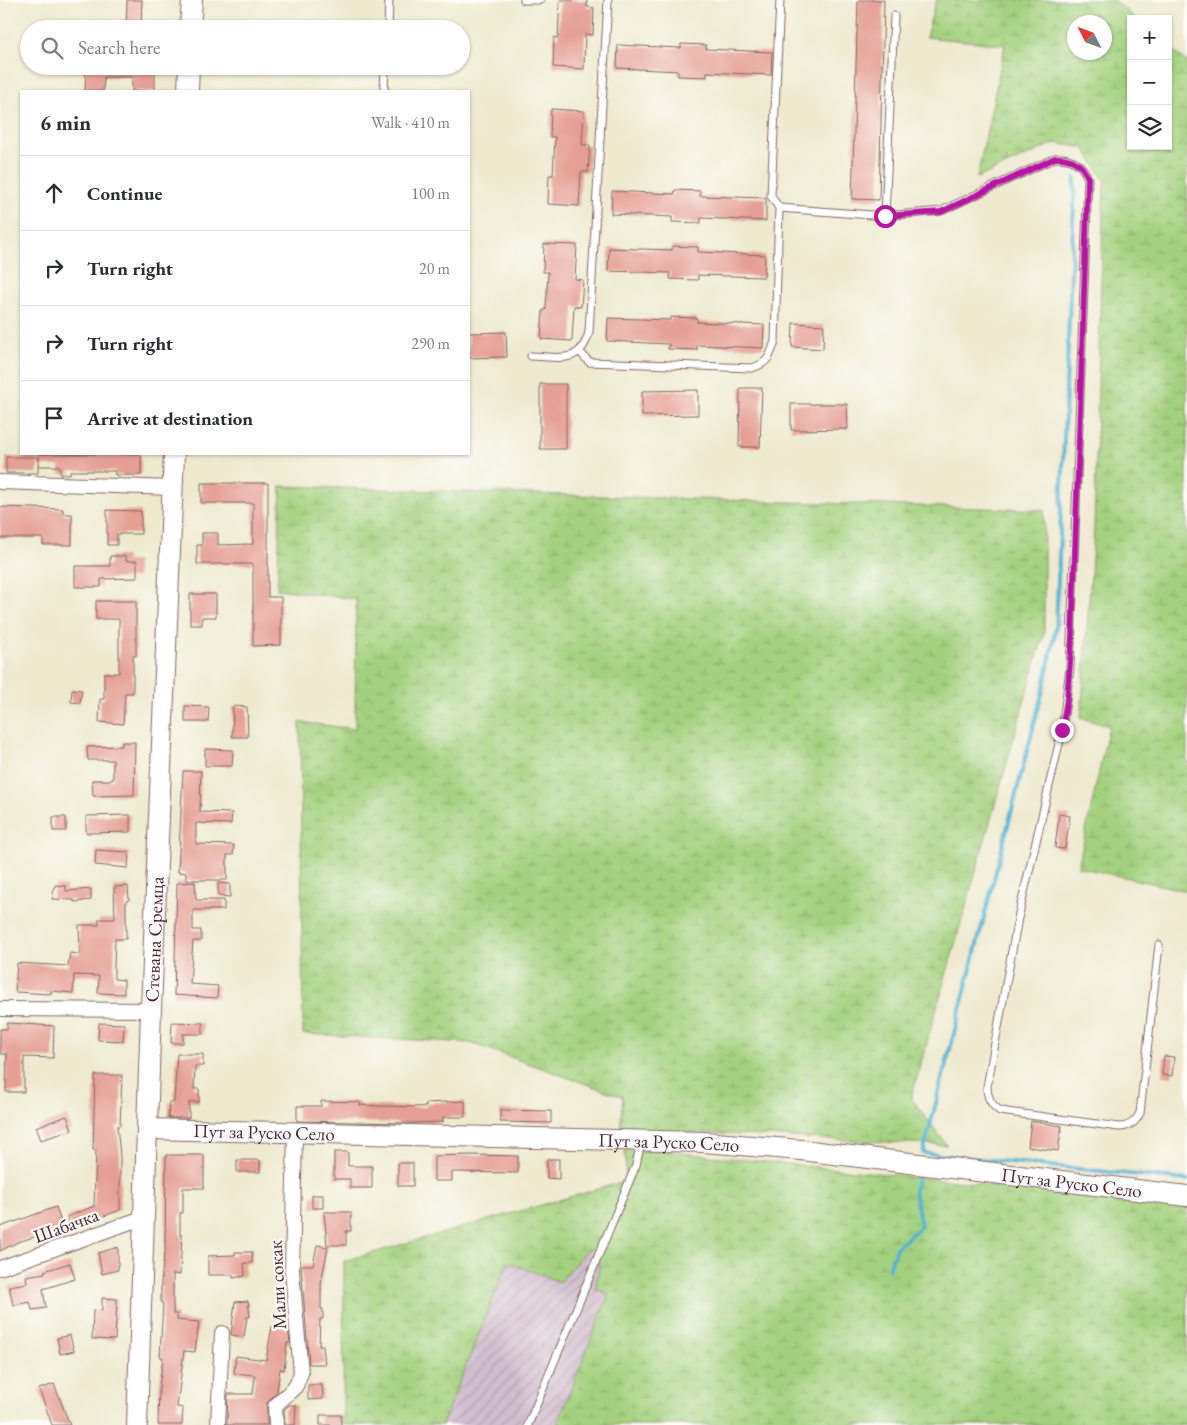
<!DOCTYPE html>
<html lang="en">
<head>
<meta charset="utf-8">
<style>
  :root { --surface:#fff; --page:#f2f2f3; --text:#2b2b33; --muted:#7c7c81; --line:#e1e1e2 }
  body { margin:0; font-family:"EB Garamond",serif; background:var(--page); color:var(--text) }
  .controls { position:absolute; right:15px; top:15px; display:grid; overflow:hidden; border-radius:0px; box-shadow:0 1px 4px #0004 }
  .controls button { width:45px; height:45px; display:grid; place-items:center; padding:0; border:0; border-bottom:1px solid var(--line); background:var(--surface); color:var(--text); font:25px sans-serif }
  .compass { position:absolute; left:1067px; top:15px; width:45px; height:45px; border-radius:50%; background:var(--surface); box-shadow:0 1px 4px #0004; rotate:312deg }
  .stop { position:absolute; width:15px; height:15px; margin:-11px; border:4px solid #b5179e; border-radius:50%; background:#fff }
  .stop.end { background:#b5179e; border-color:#fff; box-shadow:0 1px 5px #0008 }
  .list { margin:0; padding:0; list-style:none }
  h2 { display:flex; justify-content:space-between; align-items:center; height:65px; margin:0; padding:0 20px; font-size:21px }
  h2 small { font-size:16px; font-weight:400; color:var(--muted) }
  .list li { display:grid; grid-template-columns:32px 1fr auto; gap:15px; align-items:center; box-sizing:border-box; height:75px; padding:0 20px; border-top:1px solid var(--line) }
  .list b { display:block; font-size:19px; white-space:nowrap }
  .list em { font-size:16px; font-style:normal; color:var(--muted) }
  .icon { flex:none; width:28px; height:28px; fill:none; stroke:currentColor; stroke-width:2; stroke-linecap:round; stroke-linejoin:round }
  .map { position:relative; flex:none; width:1187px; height:1425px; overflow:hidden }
  .search { position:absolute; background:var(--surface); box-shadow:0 1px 4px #0004; left:20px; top:20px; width:450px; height:55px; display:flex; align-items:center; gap:12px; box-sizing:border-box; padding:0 18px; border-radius:28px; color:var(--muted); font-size:19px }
  .panel { position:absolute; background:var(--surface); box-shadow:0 1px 4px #0004; left:20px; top:90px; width:450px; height:365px; border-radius:0px }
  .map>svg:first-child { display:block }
</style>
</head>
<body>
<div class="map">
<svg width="1187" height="1425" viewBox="0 0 1187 1425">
  <defs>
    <pattern id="industrial-furrows" width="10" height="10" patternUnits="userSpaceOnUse" patternTransform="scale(1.25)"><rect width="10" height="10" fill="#d0bdcd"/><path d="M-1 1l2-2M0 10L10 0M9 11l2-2" fill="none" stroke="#b4a2b0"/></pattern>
    <pattern id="wetland-marsh" width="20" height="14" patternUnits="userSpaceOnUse" patternTransform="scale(1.25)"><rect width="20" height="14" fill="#a4d17f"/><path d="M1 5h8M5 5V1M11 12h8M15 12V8" fill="none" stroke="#8fb36e"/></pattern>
  </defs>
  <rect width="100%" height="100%" fill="#fdfcf7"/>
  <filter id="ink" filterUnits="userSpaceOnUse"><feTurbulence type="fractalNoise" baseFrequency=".02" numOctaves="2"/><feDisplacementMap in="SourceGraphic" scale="10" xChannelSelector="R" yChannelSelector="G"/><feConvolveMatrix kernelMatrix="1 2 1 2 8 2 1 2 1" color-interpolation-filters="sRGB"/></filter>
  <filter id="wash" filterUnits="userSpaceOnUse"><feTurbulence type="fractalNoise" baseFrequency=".0096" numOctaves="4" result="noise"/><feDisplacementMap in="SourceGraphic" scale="20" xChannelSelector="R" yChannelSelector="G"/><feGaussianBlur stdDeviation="1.12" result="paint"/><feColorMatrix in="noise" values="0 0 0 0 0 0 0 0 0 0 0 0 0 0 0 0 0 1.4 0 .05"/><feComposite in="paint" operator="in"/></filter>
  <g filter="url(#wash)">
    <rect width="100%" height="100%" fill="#eee9cf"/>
    <path fill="url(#industrial-furrows)" d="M 587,1249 L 601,1251 L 609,1294 L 557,1425 L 442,1425 L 508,1262 L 560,1282 Z"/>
    <path fill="url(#wetland-marsh)" stroke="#777855" fill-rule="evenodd" d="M 936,0 L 1114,0 L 1136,19 L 1131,19 L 1131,146 L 1168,146 L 1168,46 L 1187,62 L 1187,891 L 1078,867 L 1109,726 L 1081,718 L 1094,529 L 1104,180 L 1084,148 L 1055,143 L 977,178 L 1005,45 L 926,37 ZM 1074,22 L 1104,22 L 1104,52 L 1074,52 Z
      M 281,486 L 1044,510 L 1044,633 L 911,1098 L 947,1145 L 620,1129 L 623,1097 L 471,1043 L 303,1034 L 300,722 L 355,729 L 356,599 L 277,589 Z
      M 625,1150 L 662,1151 L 1187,1205 L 1187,1425 L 557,1425 L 609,1294 L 596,1289 L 601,1251 L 587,1249 L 560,1282 L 508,1262 L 442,1425 L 343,1425 L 344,1261 L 626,1181 Z"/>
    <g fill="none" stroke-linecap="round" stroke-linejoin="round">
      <path stroke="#54b1d2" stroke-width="4" d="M 1075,178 L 1056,628 L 1044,686 L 923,1153 L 1187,1180
        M 889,1269 L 896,1248 L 921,1226 L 914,1190 L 918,1176"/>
    </g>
    <g id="blocks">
      <path fill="#e59f94" d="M 127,0 L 142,0 L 141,29 L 126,29 Z
        M 560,0 L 587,0 L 587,7 L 594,8 L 593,35 L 585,34 L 584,69 L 553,67 L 554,37 L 558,38 Z
        M 858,0 L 884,0 L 879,200 L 852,199 Z
        M 681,44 L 706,45 L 706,49 L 772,52 L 771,75 L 707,72 L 707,77 L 678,76 L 678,71 L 617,68 L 618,45 L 681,48 Z
        M 86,66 L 155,66 L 155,91 L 132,91 L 132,77 L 104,77 L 103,91 L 85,91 Z
        M 551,109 L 584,111 L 582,145 L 590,145 L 588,172 L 581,172 L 579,206 L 548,204 L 549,175 L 553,175 L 555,137 L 550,137 Z
        M 675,190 L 700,191 L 700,196 L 766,198 L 766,221 L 701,218 L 701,223 L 672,222 L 672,217 L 611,214 L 612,191 L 674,194 Z
        M 544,244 L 577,245 L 575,279 L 583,280 L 581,307 L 574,306 L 572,341 L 541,339 L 543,310 L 546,310 L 548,272 L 543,272 Z
        M 672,246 L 698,247 L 698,252 L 765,255 L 764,277 L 698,275 L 698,280 L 670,279 L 670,273 L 608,271 L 609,248 L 672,250 Z
        M 671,317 L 697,318 L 697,322 L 764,325 L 763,348 L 697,345 L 697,350 L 668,349 L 669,344 L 607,341 L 608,318 L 671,320 Z
        M 793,323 L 824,325 L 823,349 L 792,347 Z
        M 506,332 L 507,357 L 469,358 L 469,333 Z
        M 540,384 L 566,384 L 566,449 L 540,449 Z
        M 740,388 L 762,388 L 760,447 L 739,447 Z
        M 698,390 L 698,415 L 642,416 L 642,391 Z
        M 791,404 L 847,404 L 848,429 L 791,430 Z
        M 39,454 L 135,454 L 141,455 L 141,475 L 115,475 L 115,471 L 70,471 L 70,474 L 60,474 L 60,466 L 39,466 Z
        M 6,457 L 38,457 L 38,473 L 6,473 Z
        M 201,483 L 268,483 L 268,597 L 281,597 L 281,645 L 253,646 L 253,564 L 197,564 L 197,545 L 202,545 L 202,533 L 218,533 L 218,545 L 253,544 L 253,503 L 201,503 Z
        M 0,507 L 63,509 L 63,514 L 72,514 L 72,545 L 43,545 L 43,538 L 0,538 Z
        M 107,510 L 141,511 L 141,534 L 117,534 L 117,545 L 107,545 Z
        M 110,556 L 126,556 L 126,561 L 137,561 L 137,578 L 101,579 L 101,587 L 75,587 L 75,566 L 110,566 Z
        M 190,594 L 216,594 L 216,617 L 202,617 L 202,625 L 190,625 Z
        M 96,601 L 136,601 L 136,656 L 133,656 L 133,693 L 125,693 L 123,724 L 99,722 L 100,699 L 104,699 L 104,673 L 119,673 L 119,619 L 96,619 Z
        M 72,689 L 82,690 L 80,703 L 71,702 Z
        M 185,706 L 209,707 L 208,722 L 185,722 Z
        M 233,706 L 247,707 L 248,737 L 232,737 Z
        M 122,742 L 135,742 L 134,795 L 93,796 L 92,780 L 113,780 L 113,760 L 88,760 L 87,747 L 122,746 Z
        M 205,749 L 233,750 L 232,766 L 205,766 Z
        M 183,771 L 201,771 L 200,812 L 232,813 L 231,824 L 196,823 L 196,844 L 234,845 L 233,855 L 227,855 L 227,880 L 186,880 L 186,873 L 178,872 Z
        M 1059,814 L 1070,816 L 1065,849 L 1055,848 Z
        M 130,815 L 130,832 L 86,833 L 86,816 Z
        M 53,817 L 66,817 L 66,831 L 53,831 Z
        M 96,850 L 129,852 L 128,868 L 95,865 Z
        M 195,882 L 196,900 L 224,900 L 224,910 L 193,910 L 193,930 L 201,930 L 201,941 L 193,941 L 190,984 L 218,986 L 217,998 L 174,995 L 177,883 Z
        M 218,883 L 230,884 L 230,897 L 218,896 Z
        M 55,885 L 66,886 L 66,891 L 91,889 L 91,900 L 74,902 L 74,900 L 52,899 Z
        M 128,886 L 129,900 L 126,901 L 126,939 L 115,939 L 114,966 L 114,979 L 124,980 L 124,994 L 98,993 L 99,976 L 74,975 L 73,993 L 51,991 L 51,994 L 15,992 L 17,963 L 68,966 L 70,953 L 80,954 L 79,925 L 99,925 L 99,919 L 115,919 L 114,887 Z
        M 172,1022 L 203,1023 L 203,1034 L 183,1034 L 183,1043 L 171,1043 Z
        M 7,1023 L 54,1026 L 53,1058 L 24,1057 L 24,1092 L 6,1092 L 7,1054 L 0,1054 L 0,1029 L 7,1029 Z
        M 99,1023 L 124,1024 L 123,1041 L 98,1040 Z
        M 177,1054 L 203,1054 L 203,1066 L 195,1066 L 194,1089 L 199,1089 L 199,1102 L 189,1102 L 189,1118 L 168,1118 L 169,1102 L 174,1102 Z
        M 1164,1056 L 1174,1057 L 1172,1076 L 1162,1075 Z
        M 95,1075 L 122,1075 L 120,1126 L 117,1126 L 120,1156 L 120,1210 L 72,1228 L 67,1217 L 94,1206 L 96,1150 L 93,1150 Z
        M 321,1101 L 360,1102 L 360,1105 L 378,1106 L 426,1107 L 426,1103 L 465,1101 L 465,1117 L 443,1117 L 443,1122 L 410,1123 L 297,1121 L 297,1106 L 321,1106 Z
        M 500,1110 L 551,1111 L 551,1123 L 500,1122 Z
        M 67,1116 L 72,1130 L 41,1140 L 36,1127 Z
        M 1031,1121 L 1062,1126 L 1058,1151 L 1028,1147 Z
        M 334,1152 L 348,1152 L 348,1166 L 372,1166 L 372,1188 L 350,1188 L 350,1179 L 334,1179 Z
        M 166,1155 L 204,1155 L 204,1188 L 183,1188 L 183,1213 L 180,1213 L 180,1235 L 182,1235 L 180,1275 L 173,1274 L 173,1314 L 177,1314 L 177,1320 L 199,1322 L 195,1352 L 184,1351 L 177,1407 L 183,1408 L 182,1425 L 158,1425 L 159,1388 L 163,1357 L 160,1357 L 163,1303 L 161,1303 L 161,1283 L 164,1254 L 165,1254 Z
        M 470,1155 L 518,1156 L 518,1173 L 452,1172 L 452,1181 L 434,1181 L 434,1156 Z
        M 547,1159 L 559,1159 L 559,1179 L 547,1178 Z
        M 237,1160 L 260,1160 L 260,1172 L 237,1172 Z
        M 398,1163 L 413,1163 L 413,1186 L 398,1186 Z
        M 312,1195 L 323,1195 L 323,1208 L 312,1208 Z
        M 56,1207 L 63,1228 L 18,1242 L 0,1251 L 0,1227 Z
        M 324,1212 L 351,1212 L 351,1231 L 346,1231 L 346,1245 L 327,1245 Z
        M 317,1245 L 328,1247 L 321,1282 L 321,1309 L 323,1309 L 323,1319 L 320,1319 L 319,1346 L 323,1346 L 325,1364 L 309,1364 L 301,1265 L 313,1265 Z
        M 118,1247 L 118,1270 L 102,1274 L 98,1253 Z
        M 235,1252 L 252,1252 L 252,1263 L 244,1263 L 245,1276 L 233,1278 L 233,1275 L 208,1275 L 208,1256 L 235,1255 Z
        M 70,1263 L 75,1279 L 43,1289 L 46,1308 L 32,1310 L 30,1302 L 13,1305 L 9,1286 L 27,1283 L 26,1276 L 45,1273 L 44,1271 Z
        M 102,1298 L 117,1299 L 115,1340 L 92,1339 L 93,1310 L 102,1311 Z
        M 248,1301 L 250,1317 L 247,1317 L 244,1337 L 231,1335 L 235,1302 Z
        M 272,1326 L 288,1328 L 290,1343 L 287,1343 L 284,1370 L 280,1369 L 277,1392 L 267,1403 L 267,1425 L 227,1425 L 228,1394 L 253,1394 L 255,1375 L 234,1373 L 236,1356 L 266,1360 Z
        M 70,1335 L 74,1351 L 60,1354 L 57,1338 Z
        M 54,1384 L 70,1425 L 52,1425 L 39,1389 Z
        M 308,1385 L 322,1385 L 323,1399 L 308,1400 Z
        M 289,1405 L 296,1405 L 295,1425 L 285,1425 L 284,1410 Z
        M 320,1415 L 341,1415 L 341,1425 L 320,1425 Z"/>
    </g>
  </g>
  <g filter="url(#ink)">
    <use href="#blocks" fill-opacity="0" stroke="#836664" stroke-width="1"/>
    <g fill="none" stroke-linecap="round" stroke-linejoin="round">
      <defs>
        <path id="lane" d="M 524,0 L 540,0
          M 780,0 L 771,196 L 779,208 L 885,216 L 941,211 L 1055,158 C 1070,157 1082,163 1088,178 L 1070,668 L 1062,731 L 1018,918 L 987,1087 C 987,1098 991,1105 1000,1111 L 1119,1127 C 1129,1127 1136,1122 1140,1113 L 1159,945
          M 388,29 L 389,0
          M 384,91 L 385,66
          M 885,216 L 894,16
          M 580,352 L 589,362 L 752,368 C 768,363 770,357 775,341 L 779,208
          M 531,356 C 559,357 581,365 589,332 L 608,0
          M 528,1425 L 636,1165 L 641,1142"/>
        <path id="street" d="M 0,482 L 173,488
          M 0,1009 L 151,1010
          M 0,1268 L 145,1217
          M 218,1425 L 222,1333
          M 276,1425 L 275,1406 L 296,1386 L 301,1373 L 292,1271 L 295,1133"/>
        <g id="secondary">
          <path d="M 190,29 L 192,0"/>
          <path d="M 188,91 L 189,66"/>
          <path id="s1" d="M 148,1129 L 704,1142 L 801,1150 L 1187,1196"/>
          <path id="s2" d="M 137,1425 L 151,1010 L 174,454"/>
        </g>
      </defs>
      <use href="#lane" stroke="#836664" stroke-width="9"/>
      <use href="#street" stroke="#836664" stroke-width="16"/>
      <use href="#secondary" stroke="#836664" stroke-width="22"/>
      <use href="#lane" stroke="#fff" stroke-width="7"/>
      <use href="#street" stroke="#fff" stroke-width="14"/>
      <use href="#secondary" stroke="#fff" stroke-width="20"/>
    </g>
  </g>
  <g fill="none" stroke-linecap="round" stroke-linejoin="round" filter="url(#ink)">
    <path stroke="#b5179e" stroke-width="6" d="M 885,216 L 941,212 L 1055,158 C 1070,157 1082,163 1088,178 L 1072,638 L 1067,699 L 1062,730"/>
  </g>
  <g text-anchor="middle" stroke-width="4.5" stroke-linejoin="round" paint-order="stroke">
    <g font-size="19" fill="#4a1f2b" stroke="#fdfcf7">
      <text dy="7" stroke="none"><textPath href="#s2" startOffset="486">Стевана Сремца</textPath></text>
      <text dy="7" stroke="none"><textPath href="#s1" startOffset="116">Пут за Руско Село</textPath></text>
      <text dy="7" stroke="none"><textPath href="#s1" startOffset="521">Пут за Руско Село</textPath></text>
      <text dy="7" stroke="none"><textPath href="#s1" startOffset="926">Пут за Руско Село</textPath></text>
      <text transform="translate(66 1225) rotate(-20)" y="7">Шабачка</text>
      <text transform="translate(277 1285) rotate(-93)" y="7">Мали сокак</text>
    </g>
  </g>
</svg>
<div class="controls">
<button>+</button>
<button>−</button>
<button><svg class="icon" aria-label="layers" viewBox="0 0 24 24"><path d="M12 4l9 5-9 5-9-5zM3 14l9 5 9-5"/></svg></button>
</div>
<svg class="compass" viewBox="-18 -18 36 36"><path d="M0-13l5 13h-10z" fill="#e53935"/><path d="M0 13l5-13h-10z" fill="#7c7c81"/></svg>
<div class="stop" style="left:885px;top:216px"></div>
<div class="stop end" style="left:1062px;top:730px"></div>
<div class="search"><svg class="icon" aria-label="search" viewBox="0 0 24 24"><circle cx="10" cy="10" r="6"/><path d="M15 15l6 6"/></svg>Search here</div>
<section class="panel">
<h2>6 min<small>Walk · 410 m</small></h2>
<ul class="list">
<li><svg class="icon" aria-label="ahead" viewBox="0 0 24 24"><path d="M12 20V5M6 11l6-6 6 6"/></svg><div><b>Continue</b></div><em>100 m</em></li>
<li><svg class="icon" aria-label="right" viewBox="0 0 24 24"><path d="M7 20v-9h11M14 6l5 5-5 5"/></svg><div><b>Turn right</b></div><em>20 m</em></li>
<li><svg class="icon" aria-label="right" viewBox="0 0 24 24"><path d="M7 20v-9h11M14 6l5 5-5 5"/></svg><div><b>Turn right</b></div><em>290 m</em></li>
<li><svg class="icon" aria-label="arrive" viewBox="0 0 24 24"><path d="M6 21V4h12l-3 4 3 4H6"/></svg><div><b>Arrive at destination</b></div></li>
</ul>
</section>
</div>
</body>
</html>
